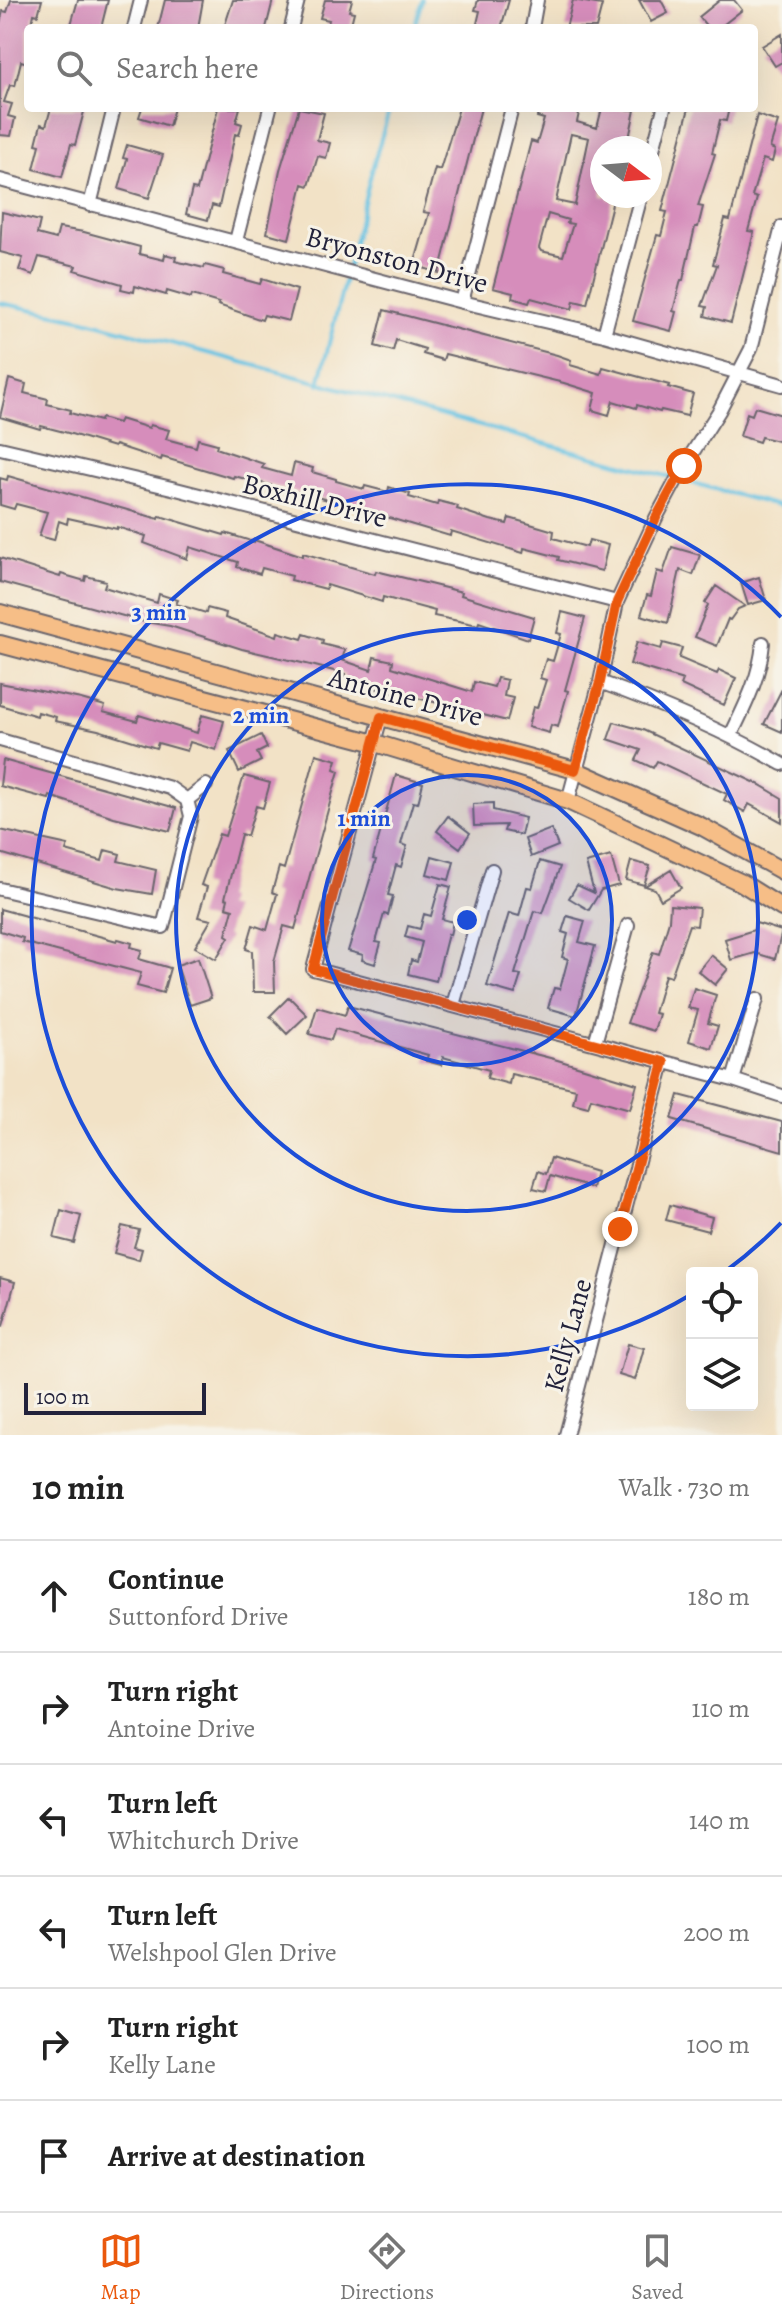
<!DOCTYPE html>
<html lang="en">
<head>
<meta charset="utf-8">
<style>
  :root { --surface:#fff; --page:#f6f6f6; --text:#222; --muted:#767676; --line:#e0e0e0; --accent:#ea580c }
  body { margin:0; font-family:Alegreya,serif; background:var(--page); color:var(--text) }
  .controls { position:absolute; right:24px; bottom:24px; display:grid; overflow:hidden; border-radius:8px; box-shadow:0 8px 32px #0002 }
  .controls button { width:72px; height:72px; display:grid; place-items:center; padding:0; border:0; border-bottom:2px solid var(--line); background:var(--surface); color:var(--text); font:40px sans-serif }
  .compass { position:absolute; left:590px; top:136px; width:72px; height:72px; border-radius:50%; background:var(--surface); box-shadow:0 8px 32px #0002; rotate:106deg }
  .scale { position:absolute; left:24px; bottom:20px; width:182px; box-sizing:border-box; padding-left:8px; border:4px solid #22223b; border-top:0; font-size:22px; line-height:28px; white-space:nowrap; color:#22223b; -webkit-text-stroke:6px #f7f3e8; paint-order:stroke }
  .stop { position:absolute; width:24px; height:24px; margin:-18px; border:6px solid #ea580c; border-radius:50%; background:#fff }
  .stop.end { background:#ea580c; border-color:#fff; box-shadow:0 2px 8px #0008 }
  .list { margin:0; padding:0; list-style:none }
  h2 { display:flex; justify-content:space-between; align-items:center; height:104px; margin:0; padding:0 32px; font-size:34px }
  h2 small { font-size:26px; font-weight:400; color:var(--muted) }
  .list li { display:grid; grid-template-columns:52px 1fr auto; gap:24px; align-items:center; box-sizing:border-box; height:112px; padding:0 32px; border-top:2px solid var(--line) }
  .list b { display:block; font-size:30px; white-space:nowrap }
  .list p { margin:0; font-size:26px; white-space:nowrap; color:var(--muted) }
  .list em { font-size:26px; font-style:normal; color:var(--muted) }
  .icon { flex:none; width:44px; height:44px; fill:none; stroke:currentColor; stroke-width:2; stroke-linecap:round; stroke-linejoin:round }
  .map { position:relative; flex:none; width:782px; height:1435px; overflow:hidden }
  .search { position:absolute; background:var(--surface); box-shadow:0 8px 32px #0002; left:24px; right:24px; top:24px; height:88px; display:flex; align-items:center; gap:20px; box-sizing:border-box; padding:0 28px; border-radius:8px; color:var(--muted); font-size:30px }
  .sheet { height:776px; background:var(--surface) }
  nav { display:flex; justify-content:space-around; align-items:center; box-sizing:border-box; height:112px; border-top:2px solid var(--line); background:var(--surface); font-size:22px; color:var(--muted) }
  nav a { display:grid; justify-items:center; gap:4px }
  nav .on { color:var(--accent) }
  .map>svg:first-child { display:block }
</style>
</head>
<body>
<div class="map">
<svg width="782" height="1435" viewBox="0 0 782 1435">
  <rect width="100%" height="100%" fill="#f7f3e8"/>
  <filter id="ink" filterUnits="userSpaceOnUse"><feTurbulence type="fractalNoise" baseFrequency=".0125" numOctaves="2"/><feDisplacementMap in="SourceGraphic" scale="16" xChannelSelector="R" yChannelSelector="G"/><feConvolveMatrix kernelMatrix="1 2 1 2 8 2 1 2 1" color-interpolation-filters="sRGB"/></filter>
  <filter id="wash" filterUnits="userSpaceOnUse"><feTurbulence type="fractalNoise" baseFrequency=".006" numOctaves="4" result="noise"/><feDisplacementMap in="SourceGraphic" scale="32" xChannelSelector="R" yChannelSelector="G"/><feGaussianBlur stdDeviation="1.8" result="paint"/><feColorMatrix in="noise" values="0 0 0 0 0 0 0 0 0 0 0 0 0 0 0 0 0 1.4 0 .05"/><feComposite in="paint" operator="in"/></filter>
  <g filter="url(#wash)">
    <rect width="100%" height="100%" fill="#f2e2c6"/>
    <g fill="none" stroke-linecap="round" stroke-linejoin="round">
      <path stroke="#65c2e3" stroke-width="4" d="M 414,28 L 422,0
        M 0,303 L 85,320 L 782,507
        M 319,384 L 373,166 L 390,108"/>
    </g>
    <g id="blocks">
      <path fill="#d68dbb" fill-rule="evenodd" d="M 11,0 L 42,0 L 38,15 L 34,14 L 31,28 L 28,28 L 28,63 L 21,61 L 15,86 L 10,85 L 4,102 L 12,104 L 8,116 L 15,118 L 11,136 L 0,135 L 0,23 L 3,11 L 7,12 Z
        M 78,0 L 108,0 L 101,28 L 70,28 Z
        M 165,0 L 203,0 L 198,28 L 158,28 Z
        M 233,0 L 273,0 L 266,28 L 224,28 Z
        M 325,0 L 352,0 L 349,11 L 354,12 L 350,28 L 327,26 L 329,20 L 320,18 Z
        M 478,0 L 509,0 L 501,28 L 476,28 L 480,11 L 475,10 Z
        M 573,0 L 602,5 L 596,28 L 566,28 Z
        M 639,0 L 661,0 L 668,13 L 651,22 Z
        M 720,0 L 734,0 L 742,10 L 719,28 L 708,28 L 699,17 Z
        M 782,34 L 782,62 L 775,66 L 762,46 Z
        M 51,108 L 85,108 L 75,145 L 71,144 L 62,177 L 34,169 L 40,145 L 36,144 L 41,124 L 46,126 Z
        M 142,108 L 174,108 L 169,126 L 139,117 Z
        M 218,108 L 240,108 L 236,122 L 242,124 L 239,135 L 235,134 L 219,207 L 212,205 L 208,220 L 186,214 L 192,189 L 197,190 Z
        M 299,108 L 324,113 L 317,140 L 330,143 L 326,158 L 318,156 L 309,186 L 303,184 L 289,239 L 267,233 L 280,170 Z
        M 459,108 L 481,108 L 439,273 L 414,265 L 429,213 L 423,212 L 435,168 L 440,170 Z
        M 539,108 L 558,108 L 579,113 L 577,122 L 597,128 L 602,108 L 635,110 L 627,148 L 602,148 L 602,196 L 609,196 L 608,199 L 613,200 L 587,304 L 574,301 L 572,309 L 531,298 L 529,303 L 512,298 L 513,293 L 493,288 L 531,141 L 537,143 L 544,119 L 537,117 ZM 571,134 L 589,138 L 575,205 L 556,201 ZM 548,214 L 568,220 L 567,223 L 573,224 L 563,256 L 541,251 L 539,248 Z
        M 689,108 L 729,108 L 726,121 L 720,120 L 712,153 L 715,154 L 698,206 L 703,207 L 698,227 L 695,227 L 683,280 L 681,280 L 673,311 L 676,312 L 671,331 L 633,321 L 657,235 L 661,236 L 667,212 L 662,211 Z
        M 757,115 L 778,122 L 770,148 L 775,150 L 772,162 L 763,159 L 752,196 L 757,198 L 748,231 L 754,232 L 731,323 L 705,316 L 707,307 L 702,306 L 717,265 L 713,264 L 725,219 L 730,220 Z
        M 127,145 L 163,155 L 149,198 L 119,189 L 127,159 L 123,158 Z
        M 2,212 L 40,221 L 37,234 L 56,239 L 59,228 L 84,232 L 140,247 L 139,254 L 164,260 L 165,254 L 176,257 L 175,261 L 204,268 L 205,265 L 224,270 L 223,274 L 260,284 L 262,279 L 297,290 L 289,321 L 264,315 L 262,320 L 218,305 L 219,303 L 192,295 L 191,298 L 167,291 L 166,295 L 135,286 L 134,292 L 121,289 L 122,284 L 74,270 L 76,266 L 39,257 L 33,275 L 19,270 L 23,258 L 0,252 Z
        M 384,310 L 557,355 L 571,360 L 570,365 L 601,374 L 603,367 L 669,385 L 668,387 L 693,394 L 687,416 L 661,410 L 660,412 L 637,405 L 636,408 L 613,401 L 609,415 L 592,410 L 596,393 L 564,383 L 445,354 L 443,360 L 423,354 L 425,349 L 396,340 L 393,351 L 375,346 Z
        M 9,379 L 26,384 L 24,393 L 48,399 L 47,404 L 71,410 L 70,413 L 100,421 L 101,418 L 118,423 L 120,419 L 149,428 L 150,425 L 169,430 L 166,439 L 196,447 L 198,439 L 217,444 L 216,448 L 264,464 L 262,468 L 291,476 L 294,463 L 313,468 L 312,472 L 336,479 L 336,481 L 364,489 L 365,486 L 388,492 L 389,487 L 410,494 L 409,497 L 437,505 L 438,501 L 458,506 L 457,509 L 490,520 L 507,524 L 509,518 L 530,524 L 554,531 L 553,538 L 587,547 L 589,540 L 608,545 L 602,571 L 558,560 L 559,557 L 524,548 L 523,553 L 451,531 L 450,536 L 336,502 L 234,476 L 233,478 L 162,457 L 161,460 L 115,445 L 114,447 L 68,433 L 41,426 L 40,429 L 0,417 Z
        M 755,407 L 782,415 L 782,442 L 761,437 L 759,442 L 740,436 L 747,413 L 752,415 Z
        M 8,476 L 159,519 L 160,516 L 224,535 L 225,533 L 254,542 L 254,540 L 303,556 L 303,553 L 375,574 L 376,571 L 462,592 L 461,595 L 534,617 L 528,639 L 479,622 L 478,625 L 434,616 L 435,611 L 383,597 L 382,602 L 327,585 L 326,589 L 291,580 L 292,576 L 262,568 L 260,574 L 237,567 L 238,562 L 190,547 L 187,559 L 144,543 L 146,536 L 117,527 L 117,529 L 68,518 L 67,524 L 59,521 L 54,540 L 39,536 L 47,512 L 16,504 L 14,509 L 0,505 L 0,478 L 7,480 Z
        M 672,547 L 700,555 L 693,575 L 680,570 L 668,623 L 641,615 L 647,595 L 651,596 L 657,571 L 663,573 Z
        M 0,558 L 60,577 L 61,574 L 85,581 L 86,576 L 106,581 L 104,587 L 157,603 L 159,594 L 178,600 L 176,604 L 206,613 L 207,608 L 226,613 L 225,618 L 277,636 L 278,632 L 302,639 L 304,634 L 323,640 L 322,644 L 345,650 L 342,660 L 371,670 L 374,657 L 393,661 L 392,667 L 472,692 L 474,682 L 494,687 L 497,678 L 507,680 L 504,696 L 513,698 L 507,721 L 483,715 L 482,717 L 434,702 L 374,688 L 343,678 L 345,674 L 315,666 L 242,649 L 170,626 L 145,622 L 0,582 Z
        M 759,577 L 766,600 L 748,605 L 741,583 Z
        M 716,586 L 745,606 L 738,609 L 730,620 L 728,619 L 717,646 L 695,637 L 708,605 L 705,603 Z
        M 562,612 L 585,618 L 565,690 L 568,691 L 558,727 L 551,725 L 549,733 L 528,727 L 533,707 L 537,708 L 546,680 L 540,678 L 546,659 L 553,661 L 561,634 L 557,633 Z
        M 637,642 L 661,649 L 663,643 L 682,648 L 679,658 L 717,674 L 719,670 L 736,678 L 724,705 L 681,685 L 683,680 L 630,664 Z
        M 0,683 L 81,699 L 105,706 L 103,712 L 137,721 L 139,715 L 197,733 L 202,715 L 224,721 L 216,750 L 190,742 L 187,751 L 158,743 L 156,748 L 98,730 L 55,721 L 56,717 L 38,712 L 37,716 L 0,705 Z
        M 782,689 L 782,732 L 764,724 Z
        M 614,722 L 643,730 L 760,785 L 782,798 L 782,822 L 749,804 L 745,812 L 724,800 L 727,794 L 657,761 L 653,768 L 636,760 L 641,750 L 608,739 Z
        M 261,735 L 267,748 L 257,753 L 261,761 L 239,772 L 229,751 Z
        M 316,754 L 337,760 L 334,769 L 339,771 L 334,788 L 295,929 L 284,926 L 274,962 L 275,992 L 253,992 L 252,951 L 246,949 L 253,925 L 267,930 L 277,894 L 272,892 L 279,867 L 284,869 Z
        M 3,760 L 176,808 L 170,831 L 114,817 L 50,796 L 49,799 L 0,786 Z
        M 396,775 L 423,783 L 418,803 L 413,802 L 401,844 L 407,846 L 401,867 L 396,865 L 388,895 L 393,896 L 388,915 L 384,914 L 376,942 L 381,943 L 375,964 L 362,960 L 363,955 L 348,951 L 376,860 L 373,859 Z
        M 244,776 L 270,783 L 263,808 L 256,806 L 247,836 L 241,834 L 225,898 L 228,899 L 226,907 L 233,909 L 226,935 L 229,937 L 216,959 L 195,947 L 211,920 L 198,917 L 207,887 L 201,885 L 219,834 L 225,836 Z
        M 493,803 L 493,810 L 525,818 L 521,835 L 504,831 L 506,825 L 474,826 L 473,804 Z
        M 448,816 L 470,833 L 460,848 L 437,831 Z
        M 551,829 L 558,846 L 531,857 L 525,839 Z
        M 0,830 L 68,845 L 66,851 L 102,861 L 105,850 L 120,854 L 118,861 L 156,870 L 152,894 L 117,888 L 0,853 Z
        M 432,856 L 454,862 L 449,880 L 427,874 Z
        M 611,856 L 619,885 L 601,890 L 589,910 L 569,898 L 577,885 L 594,893 L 586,863 Z
        M 540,861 L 560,867 L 543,913 L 534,911 L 515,974 L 521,975 L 515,994 L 487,986 L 509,913 L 519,916 L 527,887 L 532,888 Z
        M 631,861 L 650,866 L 644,885 L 626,880 Z
        M 671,870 L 681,888 L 661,900 L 655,889 L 645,886 Z
        M 440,884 L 451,887 L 442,919 L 453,922 L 450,935 L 448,934 L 436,981 L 408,974 L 411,960 L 417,962 L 422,942 L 405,937 L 408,926 L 420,929 L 424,914 L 431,916 Z
        M 670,905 L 699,908 L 697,926 L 689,925 L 671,977 L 665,975 L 654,1013 L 659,1014 L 654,1031 L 627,1023 L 653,952 L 659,954 L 669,921 Z
        M 0,909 L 117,941 L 118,939 L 132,943 L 131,947 L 142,950 L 139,959 L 170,968 L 163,993 L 137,986 L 141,973 L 22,942 L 23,938 L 0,931 Z
        M 567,916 L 585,921 L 579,942 L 595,946 L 576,1016 L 548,1008 L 554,988 L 560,989 L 568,959 L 562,957 L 568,934 L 562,932 Z
        M 756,923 L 782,931 L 775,959 L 755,953 L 731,960 L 725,939 L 754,930 Z
        M 711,955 L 728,969 L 715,985 L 698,971 Z
        M 198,958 L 211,998 L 190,1005 L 177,965 Z
        M 694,988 L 716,995 L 708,1023 L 718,1026 L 711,1048 L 689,1041 L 698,1010 L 688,1008 Z
        M 289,997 L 307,1015 L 287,1034 L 270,1016 Z
        M 348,1006 L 554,1059 L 637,1084 L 630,1109 L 591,1098 L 588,1107 L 573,1103 L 576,1089 L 511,1074 L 509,1084 L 487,1078 L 489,1070 L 443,1057 L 441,1065 L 426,1061 L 428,1055 L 335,1029 L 331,1040 L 309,1034 L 317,1007 L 345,1015 Z
        M 679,1095 L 782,1122 L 782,1151 L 672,1119 Z
        M 551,1158 L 596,1172 L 592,1188 L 550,1176 L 546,1191 L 533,1188 L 538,1171 L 546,1174 Z
        M 670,1205 L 712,1217 L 708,1231 L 666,1220 Z
        M 61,1210 L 81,1216 L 74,1243 L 54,1238 Z
        M 122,1226 L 139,1230 L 134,1247 L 142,1249 L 139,1260 L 114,1253 Z
        M 0,1278 L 15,1282 L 3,1326 L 0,1325 Z
        M 628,1344 L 644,1348 L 635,1380 L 619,1375 Z"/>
    </g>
  </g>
  <g filter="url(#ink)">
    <use href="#blocks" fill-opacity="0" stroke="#6b656c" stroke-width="2"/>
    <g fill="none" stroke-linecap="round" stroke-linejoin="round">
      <defs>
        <path id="minor" d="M 134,28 L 141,0
          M 291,28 L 298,0
          M 532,28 L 537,0
          M 650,161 L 664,108
          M 0,180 L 462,302 L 604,335 L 782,385
          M 90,205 L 114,108
          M 236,241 L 270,108
          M 462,302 L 512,108
          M 604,335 L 641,196
          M 0,448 L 176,489 L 617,602
          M 600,682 C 663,705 723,730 782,764
          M 381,717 L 313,969 L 733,1080 L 782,1096
          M 731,735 C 746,704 760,677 763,643
          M 0,740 L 170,788 L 187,800 L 191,816 L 163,927 L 0,889
          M 187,800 L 206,785
          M 568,801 L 600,682 L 617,602 L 656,518 L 684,466 L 719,411 L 751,349 L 782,227
          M 453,1005 L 492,870
          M 595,1043 L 628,925
          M 733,1080 L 757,999
          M 566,1435 L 664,1062"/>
        <path id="major" d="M 0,613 L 575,770 L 701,826 L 782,871
          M 0,644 L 375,743 L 568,801 L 742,883 L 782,908"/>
      </defs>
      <use href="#minor" stroke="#6b656c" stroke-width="16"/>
      <use href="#major" stroke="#6b656c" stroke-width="20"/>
      <use href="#minor" stroke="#fff" stroke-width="12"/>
      <use href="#major" stroke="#f6be87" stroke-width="16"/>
    </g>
  </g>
  <g fill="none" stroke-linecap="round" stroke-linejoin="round" filter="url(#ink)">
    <path stroke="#ea580c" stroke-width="10" d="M 620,1229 L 664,1062 L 313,969 L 381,717 L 575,770 L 600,682 L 617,602 L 656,518 L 684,466"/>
  </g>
  <circle cx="467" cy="920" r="145" fill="#1d4ed8" fill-opacity=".12"/>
  <g fill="none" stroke="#1d4ed8" stroke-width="4">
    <circle cx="467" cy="920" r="145"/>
    <circle cx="467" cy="920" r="291"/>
    <path d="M781 1223A436 436 0 0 1 723 1273M692 1294A436 436 0 1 1 781 617"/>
  </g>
  <g text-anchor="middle" stroke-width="6" stroke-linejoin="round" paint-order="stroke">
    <g font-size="28" fill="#22223b" stroke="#f7f3e8">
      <text transform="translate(397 259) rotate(15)" y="10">Bryonston Drive</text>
      <text transform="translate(315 500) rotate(14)" y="10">Boxhill Drive</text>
      <text transform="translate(406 696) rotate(15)" y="10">Antoine Drive</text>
      <text transform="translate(567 1335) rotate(-75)" y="10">Kelly Lane</text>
    </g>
  </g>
  <circle cx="467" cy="920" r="12" fill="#1d4ed8" stroke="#f7f3e8" stroke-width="4"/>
  <g font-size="24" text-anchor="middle" font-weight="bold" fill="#1d4ed8" stroke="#f7f3e8" stroke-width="6" stroke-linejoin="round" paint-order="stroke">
    <text x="159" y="620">3 min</text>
    <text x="261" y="723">2 min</text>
    <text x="364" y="826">1 min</text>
  </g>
</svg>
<div class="controls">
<button><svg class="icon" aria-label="locate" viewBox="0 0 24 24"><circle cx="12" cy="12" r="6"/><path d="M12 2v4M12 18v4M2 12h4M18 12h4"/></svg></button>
<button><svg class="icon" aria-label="layers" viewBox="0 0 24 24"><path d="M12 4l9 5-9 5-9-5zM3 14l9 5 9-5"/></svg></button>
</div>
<svg class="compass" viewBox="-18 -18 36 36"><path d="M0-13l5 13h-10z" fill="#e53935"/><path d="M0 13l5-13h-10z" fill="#767676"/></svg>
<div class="scale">100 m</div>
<div class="stop" style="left:684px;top:466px"></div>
<div class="stop end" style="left:620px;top:1229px"></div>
<div class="search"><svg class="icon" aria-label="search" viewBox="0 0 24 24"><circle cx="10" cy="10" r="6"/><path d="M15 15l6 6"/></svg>Search here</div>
</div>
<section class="sheet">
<h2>10 min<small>Walk · 730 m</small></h2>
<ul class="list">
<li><svg class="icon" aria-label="ahead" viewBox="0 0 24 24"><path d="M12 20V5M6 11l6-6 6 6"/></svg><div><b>Continue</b><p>Suttonford Drive</p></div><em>180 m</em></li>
<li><svg class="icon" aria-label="right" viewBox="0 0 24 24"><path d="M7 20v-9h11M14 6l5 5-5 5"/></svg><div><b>Turn right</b><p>Antoine Drive</p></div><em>110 m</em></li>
<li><svg class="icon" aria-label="left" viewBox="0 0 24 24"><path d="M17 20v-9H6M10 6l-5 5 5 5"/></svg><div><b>Turn left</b><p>Whitchurch Drive</p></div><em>140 m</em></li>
<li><svg class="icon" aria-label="left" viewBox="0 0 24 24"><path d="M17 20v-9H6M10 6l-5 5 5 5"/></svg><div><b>Turn left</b><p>Welshpool Glen Drive</p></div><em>200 m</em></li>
<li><svg class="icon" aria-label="right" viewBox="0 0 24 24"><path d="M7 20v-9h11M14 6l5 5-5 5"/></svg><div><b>Turn right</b><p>Kelly Lane</p></div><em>100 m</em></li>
<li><svg class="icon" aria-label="arrive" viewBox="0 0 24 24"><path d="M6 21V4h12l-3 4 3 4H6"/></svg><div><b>Arrive at destination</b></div></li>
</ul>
</section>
<nav>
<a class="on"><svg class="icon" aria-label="map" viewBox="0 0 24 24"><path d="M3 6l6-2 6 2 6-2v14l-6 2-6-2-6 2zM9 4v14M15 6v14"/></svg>Map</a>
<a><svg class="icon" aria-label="directions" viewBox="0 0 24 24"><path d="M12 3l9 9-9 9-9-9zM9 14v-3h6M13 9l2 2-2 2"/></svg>Directions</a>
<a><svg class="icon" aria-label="saved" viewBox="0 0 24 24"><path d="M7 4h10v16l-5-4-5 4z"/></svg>Saved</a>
</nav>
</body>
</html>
